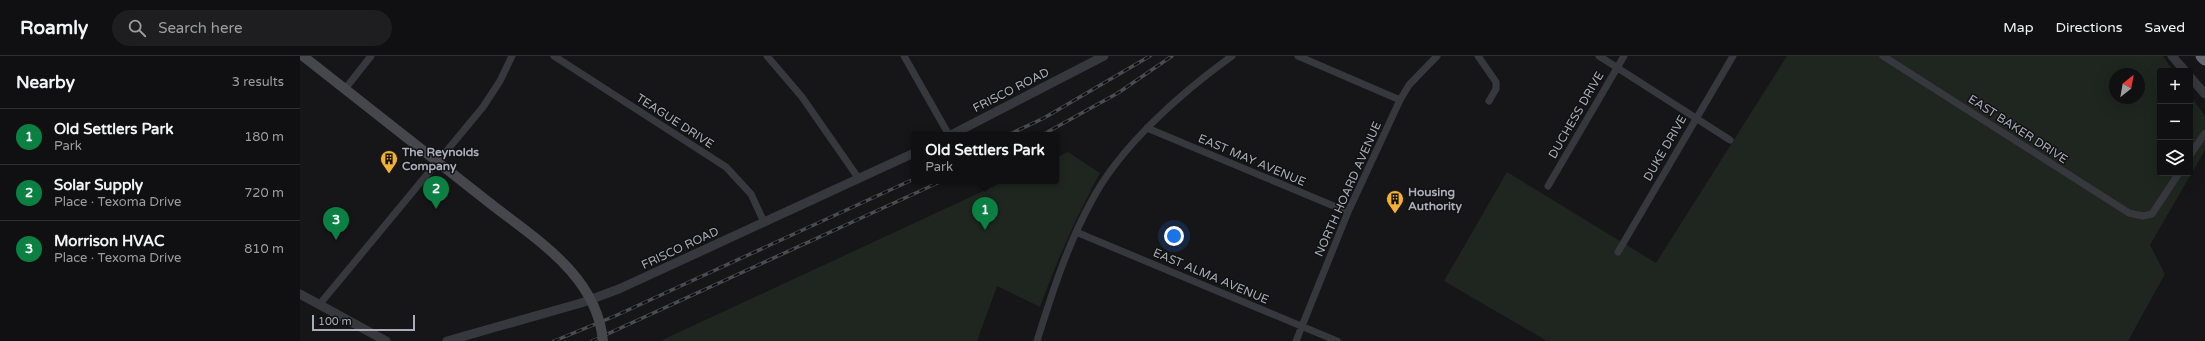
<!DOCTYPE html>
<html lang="en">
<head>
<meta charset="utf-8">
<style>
  :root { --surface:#101012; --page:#1e1e20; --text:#f1f3f6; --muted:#9c9d9f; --line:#303032; --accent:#0b8043 }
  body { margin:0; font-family:"Varela Round",sans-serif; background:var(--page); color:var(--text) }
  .controls { position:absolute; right:12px; top:12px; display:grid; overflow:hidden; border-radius:4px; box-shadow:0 4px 16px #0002 }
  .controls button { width:36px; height:36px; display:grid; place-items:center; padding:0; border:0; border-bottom:1px solid var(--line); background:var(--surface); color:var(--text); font:20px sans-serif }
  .compass { position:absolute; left:1809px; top:12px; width:36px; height:36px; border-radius:50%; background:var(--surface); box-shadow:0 4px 16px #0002; rotate:31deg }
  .scale { position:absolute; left:12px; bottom:10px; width:103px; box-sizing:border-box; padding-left:4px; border:2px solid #a8adb8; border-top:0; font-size:11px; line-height:14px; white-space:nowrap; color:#a8adb8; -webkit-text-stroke:3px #111113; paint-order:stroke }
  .you { position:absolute; left:874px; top:180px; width:14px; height:14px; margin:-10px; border:3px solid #fff; border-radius:50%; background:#1a73e8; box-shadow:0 0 0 6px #1a73e833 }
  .badge { display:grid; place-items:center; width:26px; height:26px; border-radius:50%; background:var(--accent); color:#fff; font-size:13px; font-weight:700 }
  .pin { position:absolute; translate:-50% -33px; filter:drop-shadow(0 1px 2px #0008) }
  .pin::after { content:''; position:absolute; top:21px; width:14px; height:12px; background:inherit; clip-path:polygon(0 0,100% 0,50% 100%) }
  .popup { position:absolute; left:611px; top:76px; width:148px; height:52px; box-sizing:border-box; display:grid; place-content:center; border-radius:4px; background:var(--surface); filter:drop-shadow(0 1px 3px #0005); font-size:13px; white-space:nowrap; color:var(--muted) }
  .popup b { font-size:15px; color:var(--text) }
  .popup::after { content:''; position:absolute; left:50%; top:100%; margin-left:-8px; border:8px solid transparent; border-top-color:var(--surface) }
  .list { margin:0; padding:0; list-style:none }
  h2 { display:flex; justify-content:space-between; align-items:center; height:52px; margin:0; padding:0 16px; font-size:17px }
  h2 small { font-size:13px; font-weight:400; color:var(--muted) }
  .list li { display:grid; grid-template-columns:26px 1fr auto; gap:12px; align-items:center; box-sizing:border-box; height:56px; padding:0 16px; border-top:1px solid var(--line) }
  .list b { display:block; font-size:15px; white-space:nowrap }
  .list p { margin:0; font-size:13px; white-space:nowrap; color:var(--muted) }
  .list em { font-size:13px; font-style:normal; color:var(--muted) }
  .icon { flex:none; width:22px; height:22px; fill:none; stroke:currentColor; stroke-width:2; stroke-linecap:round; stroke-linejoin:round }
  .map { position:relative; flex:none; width:1905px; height:285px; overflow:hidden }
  header { display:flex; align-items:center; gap:24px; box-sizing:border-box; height:56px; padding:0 20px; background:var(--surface); border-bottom:1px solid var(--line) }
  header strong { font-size:19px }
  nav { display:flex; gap:22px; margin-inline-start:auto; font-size:14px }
  .search { width:280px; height:36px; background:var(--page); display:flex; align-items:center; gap:10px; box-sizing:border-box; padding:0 14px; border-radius:22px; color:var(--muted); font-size:15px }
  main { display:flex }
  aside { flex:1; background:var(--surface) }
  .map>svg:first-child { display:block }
</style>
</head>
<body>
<header>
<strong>Roamly</strong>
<div class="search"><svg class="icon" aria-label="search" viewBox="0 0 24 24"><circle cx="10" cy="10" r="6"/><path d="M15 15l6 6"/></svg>Search here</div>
<nav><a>Map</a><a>Directions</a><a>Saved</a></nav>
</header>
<main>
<aside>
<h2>Nearby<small>3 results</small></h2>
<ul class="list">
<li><span class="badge">1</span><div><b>Old Settlers Park</b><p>Park</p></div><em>180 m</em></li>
<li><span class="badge">2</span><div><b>Solar Supply</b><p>Place · Texoma Drive</p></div><em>720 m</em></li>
<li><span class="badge">3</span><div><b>Morrison HVAC</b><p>Place · Texoma Drive</p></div><em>810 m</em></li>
</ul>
</aside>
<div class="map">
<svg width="1905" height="285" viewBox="0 0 1905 285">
  <rect width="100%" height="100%" fill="#161618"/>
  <path fill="#1e261f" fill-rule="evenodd" d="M 1487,0 L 1863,0 L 1873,15 L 1860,15 L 1860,117 L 1890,117 L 1890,39 L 1905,60 L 1905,94 L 1850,189 L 1865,218 L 1828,285 L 1247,285 L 1144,225 L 1207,116 L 1356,207 ZM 1815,18 L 1839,18 L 1839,42 L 1815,42 Z
    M 768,96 L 800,117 C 776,161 757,205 740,251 L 697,230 L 677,285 L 360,285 L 705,125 L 756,125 L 756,102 Z"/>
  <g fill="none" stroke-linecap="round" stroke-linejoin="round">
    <path stroke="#37383d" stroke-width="7" d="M 254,0 L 426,111 L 451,138 L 464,166
      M 467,0 L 502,41 L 559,123
      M 604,0 L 649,79
      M 998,0 L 1100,44
      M 1178,0 L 1196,26 L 1196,33 L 1189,45
      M 1299,0 L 1430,84
      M 1583,0 L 1829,157 L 1843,160 L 1852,158 L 1879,117
      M 45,33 L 71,0
      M 847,72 L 1048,156
      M 1890,99 L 1905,77
      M 1248,130 L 1324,0
      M 776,176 L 1037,285
      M 1318,196 L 1433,0
      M 19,249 L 183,51 L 200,25 L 212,0
      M 737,285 C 752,237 767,190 791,146 C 820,90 881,37 932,0
      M 996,285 L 1048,156 L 1100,44 L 1109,29 L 1137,0"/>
    <path stroke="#37383d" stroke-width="9" d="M 1872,0 L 1885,15
      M 1890,21 L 1905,38
      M 651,79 L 804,0
      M 0,238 L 86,285
      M 147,285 L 281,247 L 319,233 L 614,97"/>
    <path stroke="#45474d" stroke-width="10" d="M 3,0 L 191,148"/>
    <path stroke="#63666e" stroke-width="13" d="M 1902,0 L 1905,3"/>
    <defs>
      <path id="rail" d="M 708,79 L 744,62 L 850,0
        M 742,79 L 818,37 L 872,0
        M 254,285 L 315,260 L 614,123
        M 292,285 L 642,125"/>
    </defs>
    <use href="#rail" stroke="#4a4c52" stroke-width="3.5"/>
    <use href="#rail" stroke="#111113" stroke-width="2" stroke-dasharray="6" stroke-linecap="butt"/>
    <path stroke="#45474d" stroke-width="10" d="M 191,148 C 237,184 297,220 303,285"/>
  </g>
  <defs>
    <symbol id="building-pin" viewBox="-11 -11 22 30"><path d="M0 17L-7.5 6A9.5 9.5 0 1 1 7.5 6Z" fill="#f2b134" stroke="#111113"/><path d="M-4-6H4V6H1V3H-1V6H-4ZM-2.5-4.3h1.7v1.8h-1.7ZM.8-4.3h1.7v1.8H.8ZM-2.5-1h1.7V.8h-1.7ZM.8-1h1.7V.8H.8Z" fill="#111"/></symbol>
  </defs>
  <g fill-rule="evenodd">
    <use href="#building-pin" x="79" y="93" width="20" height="27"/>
    <use href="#building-pin" x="1085" y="133" width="20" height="27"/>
  </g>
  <g text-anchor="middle" stroke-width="3" stroke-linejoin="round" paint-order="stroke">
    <g font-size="12" fill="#a8adb8" stroke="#111113">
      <text transform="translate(711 34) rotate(-27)" y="4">FRISCO ROAD</text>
      <text transform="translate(1276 59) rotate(-60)" y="4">DUCHESS DRIVE</text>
      <text transform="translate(375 65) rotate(33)" y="4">TEAGUE DRIVE</text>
      <text transform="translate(1718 73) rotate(33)" y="4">EAST BAKER DRIVE</text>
      <text transform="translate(1365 92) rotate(-60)" y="4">DUKE DRIVE</text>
      <text transform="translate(952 104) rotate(23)" y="4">EAST MAY AVENUE</text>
      <text transform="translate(1048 133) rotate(-66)" y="4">NORTH HOARD AVENUE</text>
      <text transform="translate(380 192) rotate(-25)" y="4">FRISCO ROAD</text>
      <text transform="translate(911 220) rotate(23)" y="4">EAST ALMA AVENUE</text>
    </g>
    <g font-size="12" font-weight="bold" fill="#a8adb8" stroke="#111113" text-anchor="start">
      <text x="102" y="100">The Reynolds<tspan x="102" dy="14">Company</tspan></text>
      <text x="1108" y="140">Housing<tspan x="1108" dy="14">Authority</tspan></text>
    </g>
  </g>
</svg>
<div class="controls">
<button>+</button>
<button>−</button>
<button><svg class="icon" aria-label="layers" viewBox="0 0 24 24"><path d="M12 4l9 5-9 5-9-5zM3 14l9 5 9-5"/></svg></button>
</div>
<svg class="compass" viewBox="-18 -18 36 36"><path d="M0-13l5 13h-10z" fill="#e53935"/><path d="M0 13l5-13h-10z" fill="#9c9d9f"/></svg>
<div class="scale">100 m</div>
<div class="you"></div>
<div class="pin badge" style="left:685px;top:174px">1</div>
<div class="popup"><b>Old Settlers Park</b>Park</div>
<div class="pin badge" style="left:136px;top:153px">2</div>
<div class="pin badge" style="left:36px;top:184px">3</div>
</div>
</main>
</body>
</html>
